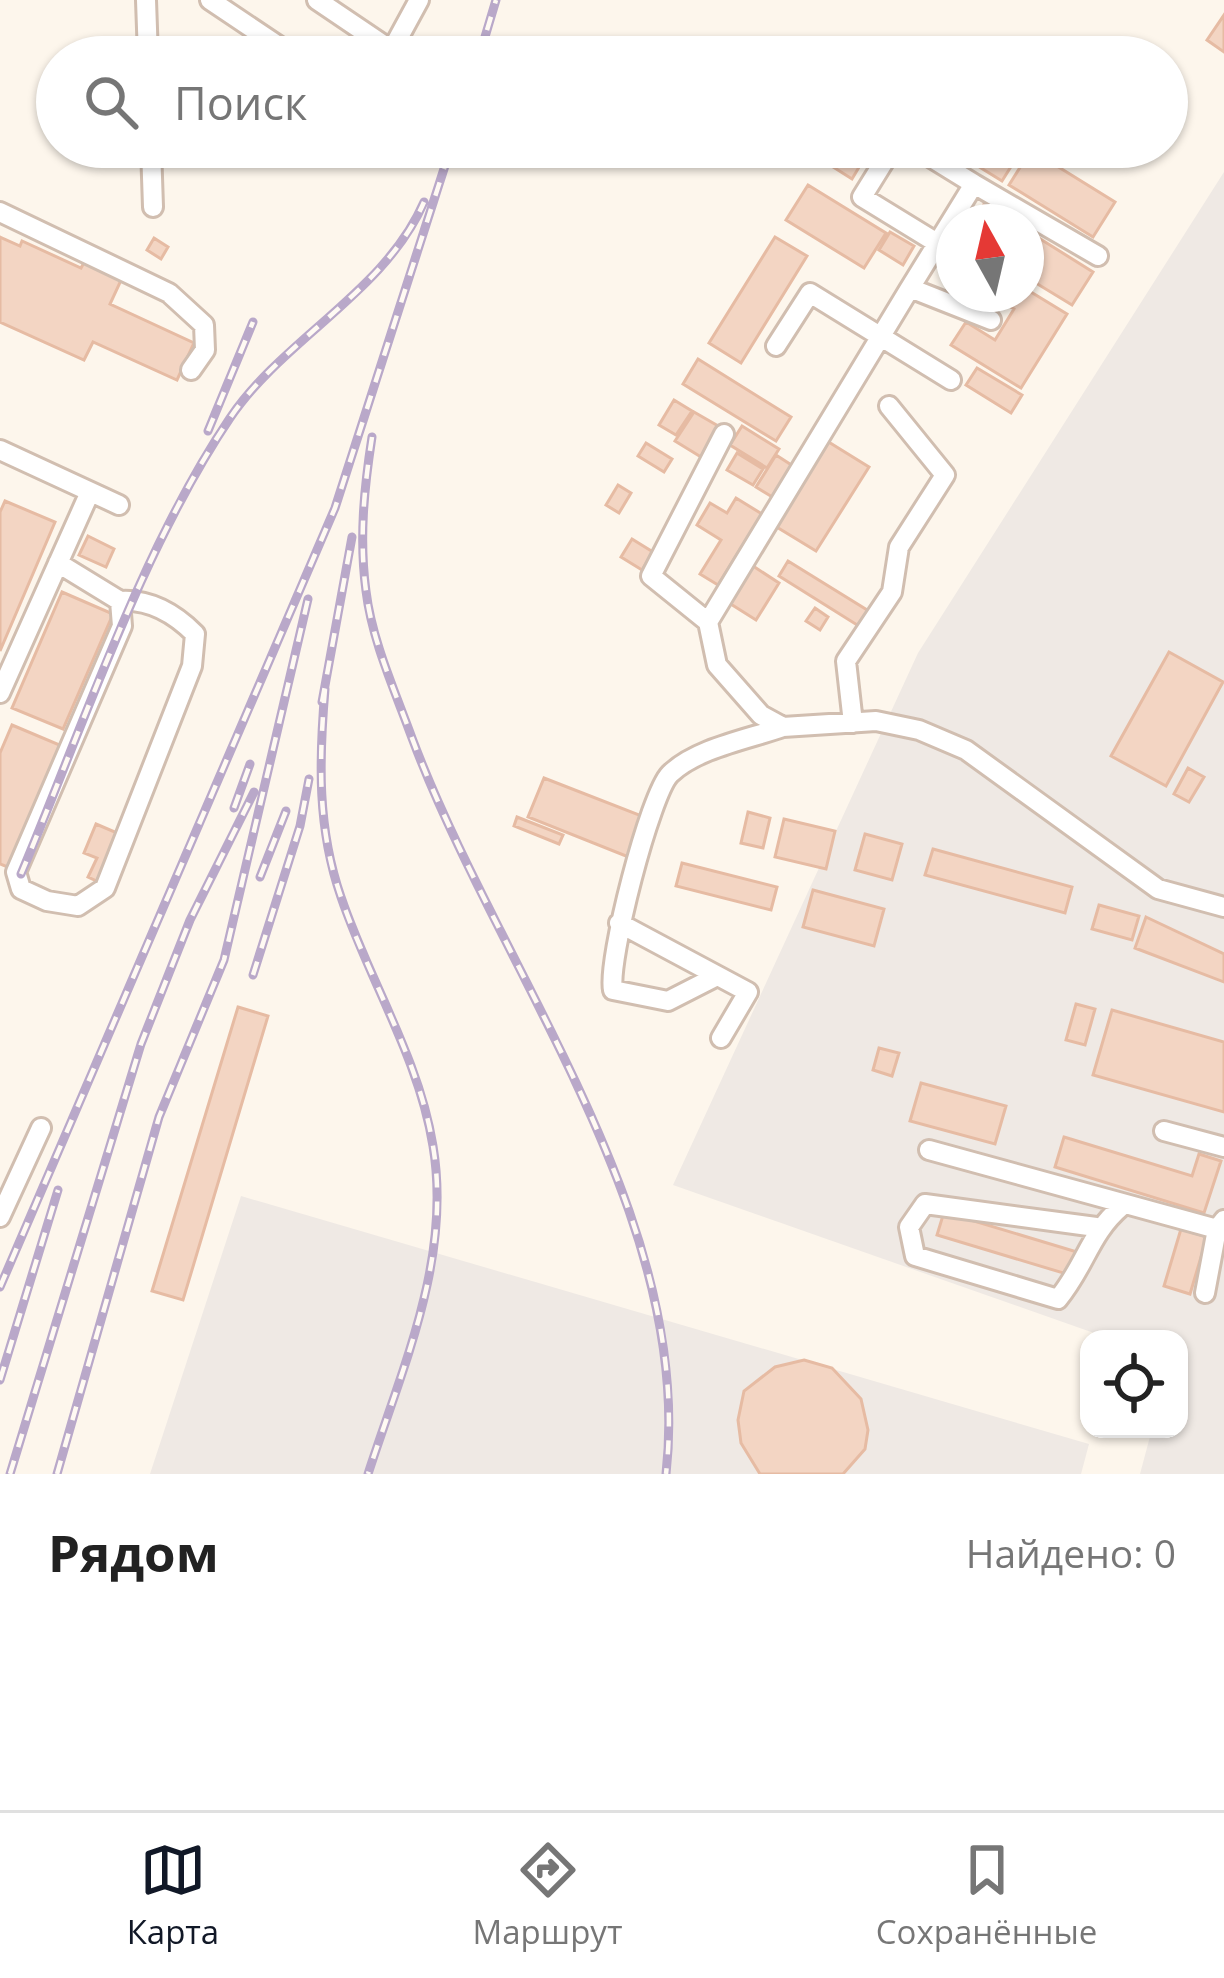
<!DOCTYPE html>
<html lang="ru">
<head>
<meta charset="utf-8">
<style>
  :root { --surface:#fff; --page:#f6f6f6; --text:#222; --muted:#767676; --line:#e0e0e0; --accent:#111827 }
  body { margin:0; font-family:"Open Sans",sans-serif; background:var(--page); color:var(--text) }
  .controls { position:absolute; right:36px; bottom:36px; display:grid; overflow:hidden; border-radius:24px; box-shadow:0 3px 9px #0004 }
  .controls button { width:108px; height:108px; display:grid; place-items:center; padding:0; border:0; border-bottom:3px solid var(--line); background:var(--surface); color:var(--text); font:60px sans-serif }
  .compass { position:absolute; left:936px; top:204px; width:108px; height:108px; border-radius:50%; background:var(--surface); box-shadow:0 3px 9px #0004; rotate:352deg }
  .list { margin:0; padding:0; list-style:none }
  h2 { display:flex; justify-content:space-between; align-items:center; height:156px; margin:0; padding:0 48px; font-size:51px }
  h2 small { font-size:39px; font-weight:400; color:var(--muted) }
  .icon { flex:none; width:66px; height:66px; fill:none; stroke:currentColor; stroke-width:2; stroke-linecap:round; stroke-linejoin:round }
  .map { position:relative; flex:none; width:1224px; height:1474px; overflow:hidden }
  .search { position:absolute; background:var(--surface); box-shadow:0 3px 9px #0004; left:36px; right:36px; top:36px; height:132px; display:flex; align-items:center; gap:30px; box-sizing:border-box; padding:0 42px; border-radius:66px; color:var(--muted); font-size:45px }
  .sheet { height:336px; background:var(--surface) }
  nav { display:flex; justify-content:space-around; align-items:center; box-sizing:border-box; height:168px; border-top:3px solid var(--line); background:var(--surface); font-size:33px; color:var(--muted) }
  nav a { display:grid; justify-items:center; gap:6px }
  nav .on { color:var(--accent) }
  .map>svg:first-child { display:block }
</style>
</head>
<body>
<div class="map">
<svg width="1224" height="1474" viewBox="0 0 1224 1474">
  <rect width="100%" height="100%" fill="#fdf6ec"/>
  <path fill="#efe9e4" d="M 1224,172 L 1224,1474 L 1140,1474 L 1152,1429 L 1179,1429 L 1179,1339 L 1111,1339 L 673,1185 L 918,653 Z
    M 241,1196 L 1089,1444 L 1081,1474 L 150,1474 Z"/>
  <path fill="#f3d5c3" stroke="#e6bba3" stroke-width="3" d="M 1224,15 L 1224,52 L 1207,40 Z
    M 435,43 L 457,50 L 455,57 L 430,57 Z
    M 826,147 L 871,147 L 852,179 L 819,158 Z
    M 947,147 L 1020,147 L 1022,149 L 1002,181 Z
    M 1031,150 L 1115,202 L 1093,237 L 1009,185 Z
    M 808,185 L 886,233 L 864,268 L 786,220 Z
    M 984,204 L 1013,222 L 973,222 Z
    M 1026,230 L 1093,272 L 1072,305 L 1026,277 Z
    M 890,232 L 914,246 L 903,265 L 879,250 Z
    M 0,237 L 20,246 L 22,241 L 81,268 L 86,259 L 123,276 L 110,304 L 194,343 L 177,380 L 93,342 L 84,360 L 0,322 Z
    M 775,237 L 807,256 L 741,363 L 709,343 Z
    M 154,238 L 168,247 L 161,259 L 147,250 Z
    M 949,241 L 954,244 L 954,272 L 937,262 Z
    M 1026,289 L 1067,314 L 1021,388 L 951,345 L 966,322 L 995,340 L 1014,309 L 989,294 L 1026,294 Z
    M 698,359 L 791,417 L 776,441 L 683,384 Z
    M 977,368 L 1022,395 L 1011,413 L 966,385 Z
    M 674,400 L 692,411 L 676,435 L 659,425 Z
    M 694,412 L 720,427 L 701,457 L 675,441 Z
    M 742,426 L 779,449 L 767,468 L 730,445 Z
    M 827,441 L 869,467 L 816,551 L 775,526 Z
    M 646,443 L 672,459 L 664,472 L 638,456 Z
    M 737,453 L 763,469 L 753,485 L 727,470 Z
    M 776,455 L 793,466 L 774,498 L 756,487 Z
    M 618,485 L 631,493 L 619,513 L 606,505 Z
    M 736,498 L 762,514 L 718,585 L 700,574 L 721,540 L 697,525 L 710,503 L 727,513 Z
    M 5,501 L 55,522 L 0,651 L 0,512 Z
    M 88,536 L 114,549 L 106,567 L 79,555 Z
    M 632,539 L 653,552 L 642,570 L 621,557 Z
    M 788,561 L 872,613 L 862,628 L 779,576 Z
    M 750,564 L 779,583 L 756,620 L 726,601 Z
    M 62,592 L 113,614 L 63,729 L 12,708 Z
    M 815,608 L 828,617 L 820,630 L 806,621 Z
    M 1169,652 L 1223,682 L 1166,786 L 1111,756 Z
    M 12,725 L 62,746 L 10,868 L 0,864 L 0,753 Z
    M 1188,768 L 1204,777 L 1189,802 L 1174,794 Z
    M 544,778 L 647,818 L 631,858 L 528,817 Z
    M 748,812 L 770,818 L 763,848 L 741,843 Z
    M 517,817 L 563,835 L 559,844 L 514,826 Z
    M 784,819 L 835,831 L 826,869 L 775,857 Z
    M 96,824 L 122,835 L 101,883 L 88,877 L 97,858 L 84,853 Z
    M 865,834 L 902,844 L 892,880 L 855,870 Z
    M 933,849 L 1072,887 L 1065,913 L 925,875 Z
    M 682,863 L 777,887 L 771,910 L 676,886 Z
    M 813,890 L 884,909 L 874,946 L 803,927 Z
    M 1099,905 L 1139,916 L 1132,940 L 1092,929 Z
    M 1146,917 L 1224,954 L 1224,982 L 1135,948 Z
    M 1076,1004 L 1095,1009 L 1085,1045 L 1066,1040 Z
    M 238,1007 L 268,1016 L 183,1300 L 152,1291 Z
    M 1112,1010 L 1224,1042 L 1224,1112 L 1093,1075 Z
    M 879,1048 L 899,1053 L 892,1076 L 873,1070 Z
    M 921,1083 L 1006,1106 L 995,1144 L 910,1121 Z
    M 1064,1137 L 1192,1176 L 1199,1154 L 1221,1161 L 1204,1213 L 1055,1167 Z
    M 944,1212 L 1077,1252 L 1070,1275 L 937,1235 Z
    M 1181,1229 L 1207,1237 L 1190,1294 L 1164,1286 Z
    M 804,1360 L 832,1368 L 861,1399 L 868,1430 L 865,1449 L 843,1474 L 760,1474 L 741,1443 L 738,1420 L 744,1391 L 775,1367 Z"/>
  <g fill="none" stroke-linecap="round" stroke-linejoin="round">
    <defs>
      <path id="minor" d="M 146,0 L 148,57
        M 210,0 L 295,57
        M 317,0 L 391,50
        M 388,57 L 419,0
        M 151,147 L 153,207
        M 893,147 L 862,197 L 937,243
        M 974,184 L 1098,256
        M 0,212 L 169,293 L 204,325 L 205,350 L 191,370
        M 910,288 L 974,184 L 914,147
        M 776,346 L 810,293 L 951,380
        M 724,434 L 651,576 L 708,622 L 717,665 L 761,715 L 783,727 L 876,721 L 919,730 L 966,750 L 1158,889 L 1224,907
        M 0,450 L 119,505
        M 58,563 L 120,601 L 122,626 L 16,872 L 21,889 L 47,901 L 78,906 L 105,888 L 192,666 L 195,634 C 174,613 149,599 120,601
        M 708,622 L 910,288 L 991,320
        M 0,693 L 90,492
        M 853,723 L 846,661 L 892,592 L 899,547 L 945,475 L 889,406
        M 619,923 L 748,992 L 721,1038
        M 717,976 L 668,1001 L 613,990 C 607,961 650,794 670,774 C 697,748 749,739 783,727
        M 1164,1131 L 1224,1147
        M 929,1150 L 1217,1229
        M 0,1217 L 41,1128
        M 1096,1227 L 925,1204 L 909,1227 L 915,1256 L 1058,1299 C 1086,1265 1089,1234 1122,1206
        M 1205,1293 L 1217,1229 L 1224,1220"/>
    </defs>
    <use href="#minor" stroke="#d1beb0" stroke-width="24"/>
    <use href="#minor" stroke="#fff" stroke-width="18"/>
    <defs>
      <path id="rail" d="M 479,57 L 496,0
        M 208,431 L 253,322
        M 372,437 C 364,489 359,539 366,591 C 372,641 395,691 412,738 C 499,971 695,1217 666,1474
        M 325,689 C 319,760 317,828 341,897 C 369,980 419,1058 433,1146 C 452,1260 402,1368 368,1474
        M 322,702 L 352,537
        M 234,808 L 250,764
        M 21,874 C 83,727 141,550 230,418 C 284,338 385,292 424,202
        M 260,877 L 286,811
        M 253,975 L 300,826 L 309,779
        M 0,1287 L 335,508 L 451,147
        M 0,1380 L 58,1190
        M 10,1474 L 141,1044 L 190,920 L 254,792
        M 57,1474 L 159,1117 L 224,960 L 308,599"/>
    </defs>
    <use href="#rail" stroke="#b9a8c9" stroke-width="9"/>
    <use href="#rail" stroke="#fffaf3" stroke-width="4.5" stroke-dasharray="14" stroke-linecap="butt"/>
  </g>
</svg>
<div class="controls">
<button><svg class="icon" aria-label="locate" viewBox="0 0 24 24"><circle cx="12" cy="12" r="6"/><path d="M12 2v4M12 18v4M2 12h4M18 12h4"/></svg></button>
</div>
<svg class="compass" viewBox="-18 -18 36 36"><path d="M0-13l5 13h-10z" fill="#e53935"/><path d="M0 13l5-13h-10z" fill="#767676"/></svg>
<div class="search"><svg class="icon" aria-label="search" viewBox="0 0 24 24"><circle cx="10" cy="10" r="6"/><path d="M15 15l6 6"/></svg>Поиск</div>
</div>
<section class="sheet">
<h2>Рядом<small>Найдено: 0</small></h2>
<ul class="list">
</ul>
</section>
<nav>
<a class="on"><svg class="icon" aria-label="map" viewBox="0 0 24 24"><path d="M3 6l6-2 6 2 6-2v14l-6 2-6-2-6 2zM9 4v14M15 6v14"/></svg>Карта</a>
<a><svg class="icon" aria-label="directions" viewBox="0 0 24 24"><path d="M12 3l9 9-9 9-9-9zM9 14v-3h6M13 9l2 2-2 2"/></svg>Маршрут</a>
<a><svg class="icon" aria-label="saved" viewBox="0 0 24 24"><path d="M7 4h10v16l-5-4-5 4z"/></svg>Сохранённые</a>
</nav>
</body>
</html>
